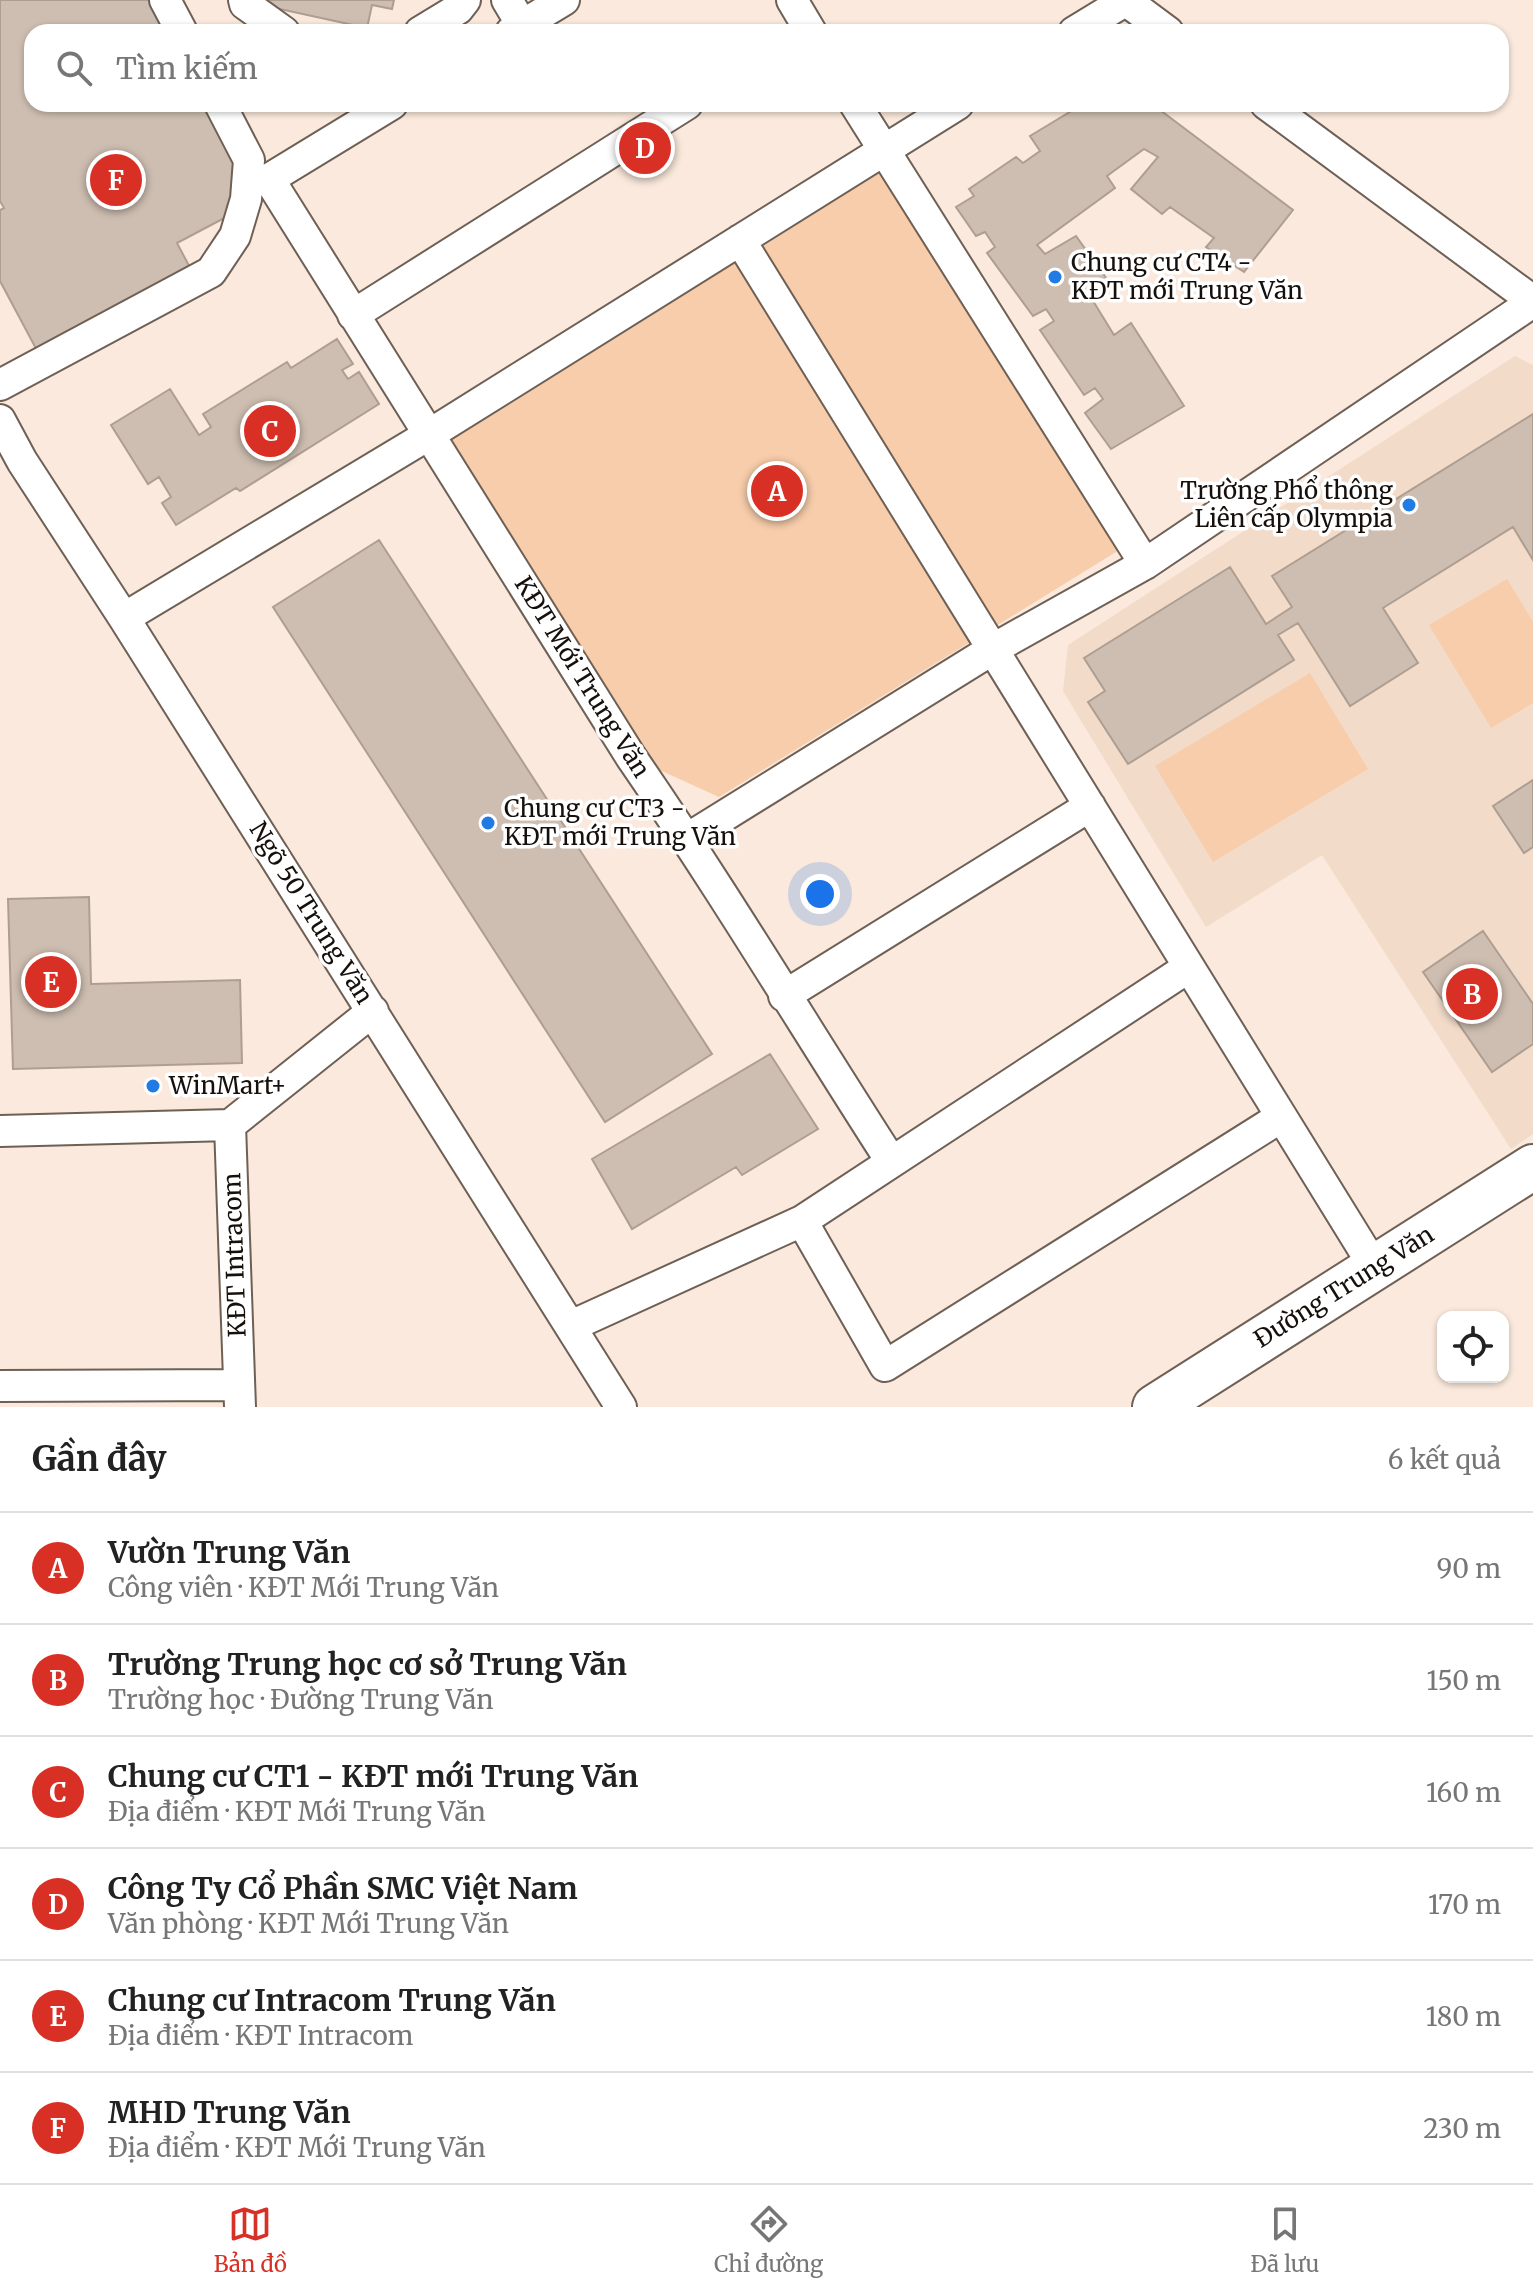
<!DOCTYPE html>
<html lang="vi">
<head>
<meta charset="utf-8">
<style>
  :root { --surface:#fff; --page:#f6f6f6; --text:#222; --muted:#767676; --line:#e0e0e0; --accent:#d93025 }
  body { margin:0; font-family:Merriweather,serif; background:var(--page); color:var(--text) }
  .controls { position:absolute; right:24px; bottom:24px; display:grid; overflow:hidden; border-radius:16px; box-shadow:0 2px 6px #0004 }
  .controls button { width:72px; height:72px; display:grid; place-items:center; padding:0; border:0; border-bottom:2px solid var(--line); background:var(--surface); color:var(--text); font:40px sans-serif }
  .you { position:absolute; left:820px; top:894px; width:28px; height:28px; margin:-20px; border:6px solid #fff; border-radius:50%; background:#1a73e8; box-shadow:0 0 0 12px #1a73e833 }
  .badge { display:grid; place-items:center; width:52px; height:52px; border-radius:50%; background:var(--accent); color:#fff; font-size:26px; font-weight:700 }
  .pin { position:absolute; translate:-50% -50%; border:4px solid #fff; box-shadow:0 2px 8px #0006 }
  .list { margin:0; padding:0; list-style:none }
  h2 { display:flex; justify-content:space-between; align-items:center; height:104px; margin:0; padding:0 32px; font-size:34px }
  h2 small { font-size:26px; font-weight:400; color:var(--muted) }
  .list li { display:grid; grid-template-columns:52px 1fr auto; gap:24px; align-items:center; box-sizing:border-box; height:112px; padding:0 32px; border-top:2px solid var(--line) }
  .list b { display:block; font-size:30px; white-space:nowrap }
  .list p { margin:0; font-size:26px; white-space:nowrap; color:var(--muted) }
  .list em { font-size:26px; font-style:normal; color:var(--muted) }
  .icon { flex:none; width:44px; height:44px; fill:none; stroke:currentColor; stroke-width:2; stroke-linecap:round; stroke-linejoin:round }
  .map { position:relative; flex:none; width:1533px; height:1407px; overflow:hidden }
  .search { position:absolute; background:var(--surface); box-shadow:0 2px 6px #0004; left:24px; right:24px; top:24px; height:88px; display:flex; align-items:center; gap:20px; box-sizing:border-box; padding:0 28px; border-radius:24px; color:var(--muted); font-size:30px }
  .sheet { height:776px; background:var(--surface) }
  nav { display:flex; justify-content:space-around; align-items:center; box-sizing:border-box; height:112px; border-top:2px solid var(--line); background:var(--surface); font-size:22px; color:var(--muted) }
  nav a { display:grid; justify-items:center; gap:4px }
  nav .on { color:var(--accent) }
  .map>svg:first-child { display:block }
</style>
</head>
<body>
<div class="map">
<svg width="1533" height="1407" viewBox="0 0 1533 1407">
  <rect width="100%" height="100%" fill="#fae9dc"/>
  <path fill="#f2dbc9" d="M 1515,356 L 1533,365 L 1533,1134 L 1511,1149 L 1322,855 L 1206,927 L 1063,691 L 1068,645 Z"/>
  <path fill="#f7cdab" d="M 884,150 L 1124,547 L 719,797 L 631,757 L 430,434 Z
    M 1507,579 L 1533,622 L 1533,703 L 1491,728 L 1429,625 Z
    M 1310,673 L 1368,769 L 1213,862 L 1155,766 Z"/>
  <path fill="#cebeb1" stroke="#ae9e92" stroke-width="2" d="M 0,0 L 150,0 L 167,32 L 32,32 L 32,104 L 206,104 L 235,159 L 230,215 L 177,243 L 195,277 L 41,358 L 0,281 L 0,210 L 4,208 L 0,201 Z
    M 267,0 L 394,0 L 392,9 L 372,5 L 367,28 L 266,6 Z
    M 1083,104 L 1152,104 L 1293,210 L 1244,272 L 1206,247 L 1214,238 L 1170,207 L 1162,214 L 1131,189 L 1158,157 L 1144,149 L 1107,176 L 1115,188 L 1037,245 L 1045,254 L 1076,236 L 1109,282 L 1090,296 L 1114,335 L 1131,323 L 1184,406 L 1111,449 L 1085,413 L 1103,399 L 1095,388 L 1084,395 L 1040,330 L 1054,321 L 1046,309 L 1033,316 L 987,253 L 995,247 L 985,232 L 976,236 L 956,207 L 974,196 L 969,189 L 1016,157 L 1023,163 L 1040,151 L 1030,136 Z
    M 337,339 L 353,364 L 342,370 L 348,379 L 359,372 L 379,404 L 240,491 L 236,488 L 176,525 L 162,503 L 171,497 L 159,477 L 148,484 L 111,425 L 170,389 L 199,435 L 211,427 L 203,414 L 287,362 L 291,368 Z
    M 1533,414 L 1533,560 L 1513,527 L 1383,608 L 1418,663 L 1350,706 L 1298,623 L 1278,635 L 1294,660 L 1128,764 L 1088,702 L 1105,691 L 1084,658 L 1230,567 L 1266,624 L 1292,607 L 1272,576 Z
    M 379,540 L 712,1054 L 605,1122 L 273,607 Z
    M 1533,780 L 1533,847 L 1524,853 L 1493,806 Z
    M 89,897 L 91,984 L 240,980 L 242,1063 L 13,1069 L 8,899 Z
    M 1483,931 L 1533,1004 L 1533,1044 L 1492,1072 L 1423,972 Z
    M 770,1054 L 818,1129 L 742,1175 L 736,1167 L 632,1229 L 592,1159 Z"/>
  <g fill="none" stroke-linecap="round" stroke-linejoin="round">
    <defs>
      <path id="street" d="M 165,0 L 182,32
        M 244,0 L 245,4 L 284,32
        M 507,0 L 522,25
        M 792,0 L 811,32
        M 1125,0 L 1168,32
        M 420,32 L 458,9 L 465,0
        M 511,32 L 564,0
        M 1074,32 L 1125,1
        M 392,104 L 269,179 L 631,757 C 722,889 804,1026 891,1161
        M 855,104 L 1145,564
        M 1266,104 L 1533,301
        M 740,240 L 1375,1268
        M 353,315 L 687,104
        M 0,385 L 211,272 L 235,236 L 246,199 L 249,160 L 220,104
        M 0,420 L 22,461 L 124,618 L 621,1407
        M 124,618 L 430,434 L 958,104
        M 687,839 L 993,649 L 1145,564 L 1533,302
        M 784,996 L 1090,806
        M 230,1125 L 240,1407
        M 0,1131 L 230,1125 L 373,1011
        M 802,1221 L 885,1366 L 1281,1117
        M 571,1326 L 802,1221 L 1189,967
        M 0,1386 L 239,1385"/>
      <path id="secondary" d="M 1155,1407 L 1533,1167"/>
    </defs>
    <use href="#street" stroke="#6e6055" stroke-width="34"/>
    <use href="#secondary" stroke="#6e6055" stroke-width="48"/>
    <use href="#street" stroke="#fff" stroke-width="30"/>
    <use href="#secondary" stroke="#fff" stroke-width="44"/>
  </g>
  <g fill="#207be4" stroke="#fff" stroke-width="3">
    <circle cx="1055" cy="277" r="8"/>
    <circle cx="1409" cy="505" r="8"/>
    <circle cx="488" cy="823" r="8"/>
    <circle cx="153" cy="1086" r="8"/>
  </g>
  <g text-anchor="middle" stroke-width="7" stroke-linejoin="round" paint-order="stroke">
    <g font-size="24" fill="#16100c" stroke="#fff" text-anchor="start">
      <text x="1071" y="271">Chung cư CT4 -<tspan x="1071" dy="28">KĐT mới Trung Văn</tspan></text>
      <text x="1393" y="499" text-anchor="end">Trường Phổ thông<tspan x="1393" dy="28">Liên cấp Olympia</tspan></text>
      <text x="504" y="817">Chung cư CT3 -<tspan x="504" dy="28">KĐT mới Trung Văn</tspan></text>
      <text x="169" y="1094">WinMart+</text>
    </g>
    <g font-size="24" fill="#16100c" stroke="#fff">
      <text transform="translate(582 677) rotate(58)" y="8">KĐT Mới Trung Văn</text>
      <text transform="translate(311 913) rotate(58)" y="8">Ngõ 50 Trung Văn</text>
      <text transform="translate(235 1255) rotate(-92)" y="8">KĐT Intracom</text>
      <text transform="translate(1344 1287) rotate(-32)" y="8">Đường Trung Văn</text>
    </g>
  </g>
</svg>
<div class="controls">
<button><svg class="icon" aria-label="locate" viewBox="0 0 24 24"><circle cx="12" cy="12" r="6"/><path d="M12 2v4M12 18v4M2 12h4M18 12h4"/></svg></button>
</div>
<div class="you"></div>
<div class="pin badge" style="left:777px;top:491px">A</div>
<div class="pin badge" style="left:1472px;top:994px">B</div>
<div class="pin badge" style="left:270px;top:431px">C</div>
<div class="pin badge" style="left:645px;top:148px">D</div>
<div class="pin badge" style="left:51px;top:982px">E</div>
<div class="pin badge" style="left:116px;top:180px">F</div>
<div class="search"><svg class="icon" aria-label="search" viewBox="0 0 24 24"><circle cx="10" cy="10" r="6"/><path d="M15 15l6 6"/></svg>Tìm kiếm</div>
</div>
<section class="sheet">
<h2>Gần đây<small>6 kết quả</small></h2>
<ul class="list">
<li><span class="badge">A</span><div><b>Vườn Trung Văn</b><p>Công viên · KĐT Mới Trung Văn</p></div><em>90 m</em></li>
<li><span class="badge">B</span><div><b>Trường Trung học cơ sở Trung Văn</b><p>Trường học · Đường Trung Văn</p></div><em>150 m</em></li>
<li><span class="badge">C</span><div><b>Chung cư CT1 - KĐT mới Trung Văn</b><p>Địa điểm · KĐT Mới Trung Văn</p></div><em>160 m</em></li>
<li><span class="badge">D</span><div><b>Công Ty Cổ Phần SMC Việt Nam</b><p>Văn phòng · KĐT Mới Trung Văn</p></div><em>170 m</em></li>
<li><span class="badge">E</span><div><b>Chung cư Intracom Trung Văn</b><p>Địa điểm · KĐT Intracom</p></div><em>180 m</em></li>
<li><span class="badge">F</span><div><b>MHD Trung Văn</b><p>Địa điểm · KĐT Mới Trung Văn</p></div><em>230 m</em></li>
</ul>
</section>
<nav>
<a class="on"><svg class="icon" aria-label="map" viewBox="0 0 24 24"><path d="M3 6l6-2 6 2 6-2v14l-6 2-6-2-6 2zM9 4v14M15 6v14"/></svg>Bản đồ</a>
<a><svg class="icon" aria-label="directions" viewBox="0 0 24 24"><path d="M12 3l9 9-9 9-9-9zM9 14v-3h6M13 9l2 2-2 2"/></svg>Chỉ đường</a>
<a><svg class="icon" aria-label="saved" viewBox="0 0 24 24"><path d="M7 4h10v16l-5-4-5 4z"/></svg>Đã lưu</a>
</nav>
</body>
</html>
